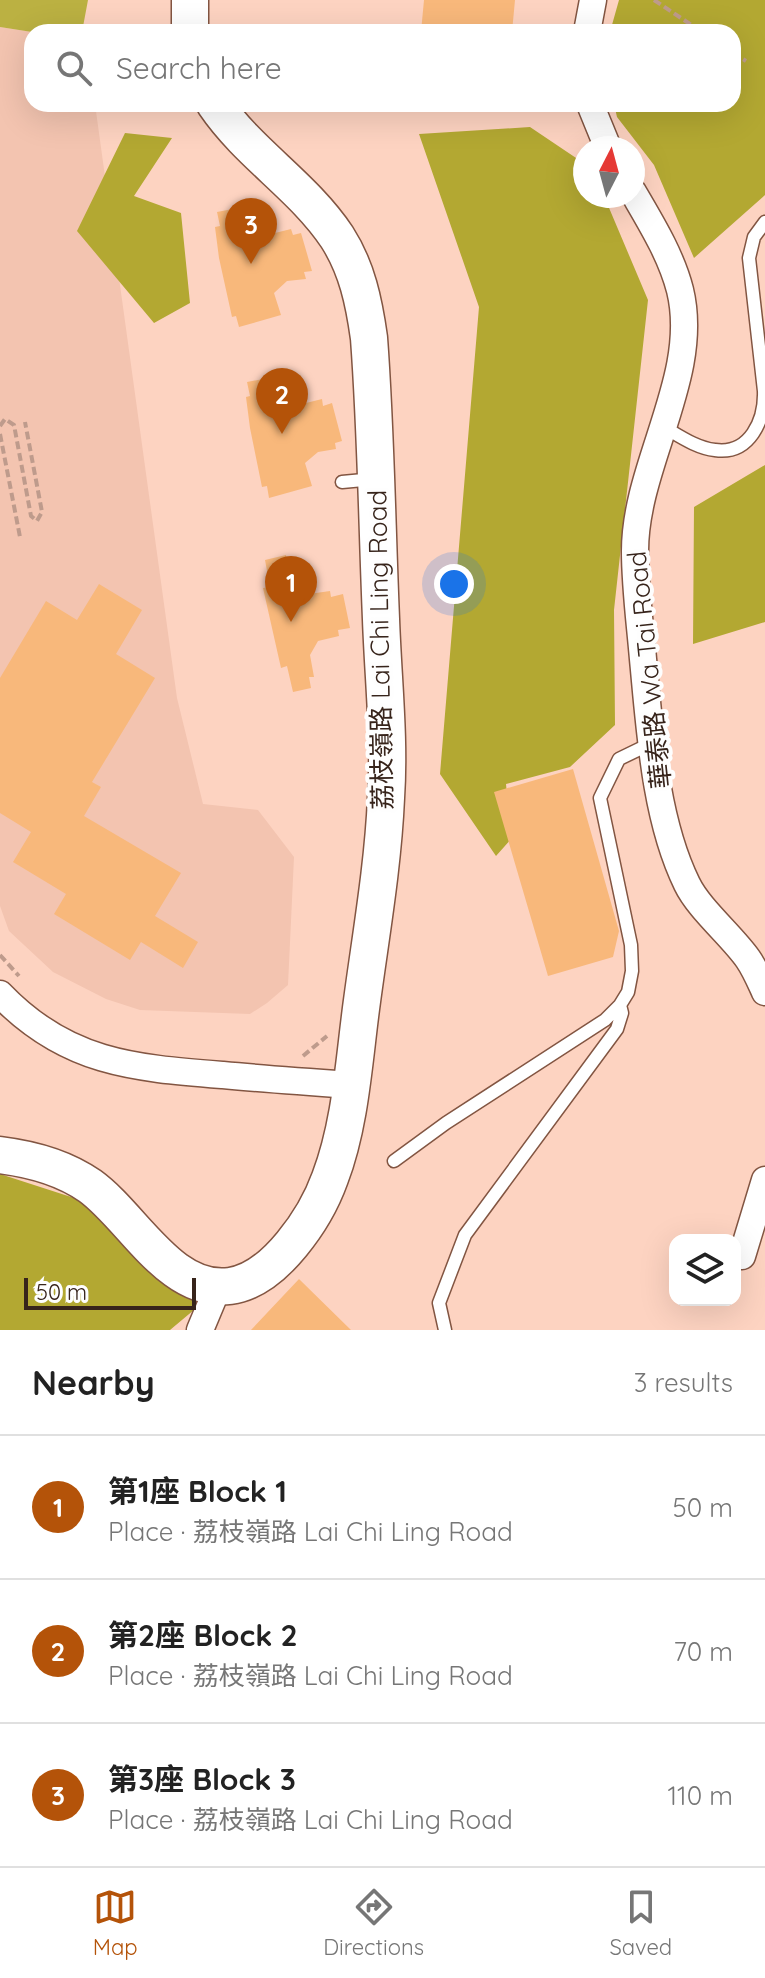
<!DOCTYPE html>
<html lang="en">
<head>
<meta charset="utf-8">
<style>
  :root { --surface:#fff; --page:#f2f2f2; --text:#222; --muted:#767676; --line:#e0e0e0; --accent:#b45309 }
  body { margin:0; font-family:Quicksand,"Noto Sans TC",sans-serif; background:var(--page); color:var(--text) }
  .controls { position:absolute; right:24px; bottom:24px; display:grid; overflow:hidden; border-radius:16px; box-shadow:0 8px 32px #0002 }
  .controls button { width:72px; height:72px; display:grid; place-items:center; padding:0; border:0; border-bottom:2px solid var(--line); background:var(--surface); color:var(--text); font:40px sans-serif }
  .compass { position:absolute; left:573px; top:136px; width:72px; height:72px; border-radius:50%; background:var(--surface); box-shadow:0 8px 32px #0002; rotate:6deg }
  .scale { position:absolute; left:24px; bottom:20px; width:172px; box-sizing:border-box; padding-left:8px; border:4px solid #37241b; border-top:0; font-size:22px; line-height:28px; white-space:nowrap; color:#37241b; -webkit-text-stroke:6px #fefefe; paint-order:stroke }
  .you { position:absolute; left:454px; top:584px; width:28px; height:28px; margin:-20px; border:6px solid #fff; border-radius:50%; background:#1a73e8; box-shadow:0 0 0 12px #1a73e833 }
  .badge { display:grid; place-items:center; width:52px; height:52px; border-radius:50%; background:var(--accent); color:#fff; font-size:26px; font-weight:700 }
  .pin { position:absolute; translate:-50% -66px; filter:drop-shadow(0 2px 4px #0008) }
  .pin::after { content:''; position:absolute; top:42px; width:28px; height:24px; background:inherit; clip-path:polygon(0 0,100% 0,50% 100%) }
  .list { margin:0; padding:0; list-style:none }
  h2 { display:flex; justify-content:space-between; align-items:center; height:104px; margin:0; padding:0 32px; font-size:34px }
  h2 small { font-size:26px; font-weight:400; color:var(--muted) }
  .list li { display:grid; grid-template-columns:52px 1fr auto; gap:24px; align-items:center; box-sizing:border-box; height:144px; padding:0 32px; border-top:2px solid var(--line) }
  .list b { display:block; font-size:30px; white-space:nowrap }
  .list p { margin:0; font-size:26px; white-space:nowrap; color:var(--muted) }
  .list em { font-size:26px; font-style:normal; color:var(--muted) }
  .icon { flex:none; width:44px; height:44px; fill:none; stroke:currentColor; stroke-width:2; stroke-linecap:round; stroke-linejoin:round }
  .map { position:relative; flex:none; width:765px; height:1330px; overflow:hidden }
  .search { position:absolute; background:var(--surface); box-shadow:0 8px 32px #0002; left:24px; right:24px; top:24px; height:88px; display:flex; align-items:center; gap:20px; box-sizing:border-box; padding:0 28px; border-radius:24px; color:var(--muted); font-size:30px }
  .sheet { height:536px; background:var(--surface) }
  nav { display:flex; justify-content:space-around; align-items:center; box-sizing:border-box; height:112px; border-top:2px solid var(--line); background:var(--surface); font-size:22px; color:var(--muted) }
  nav a { display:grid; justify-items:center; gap:4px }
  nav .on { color:var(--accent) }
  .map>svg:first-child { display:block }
</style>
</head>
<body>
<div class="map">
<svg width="765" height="1330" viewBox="0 0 765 1330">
  <rect width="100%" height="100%" fill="#fdd3c1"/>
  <path fill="#f3c4b0" d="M 0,27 L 32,32 L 32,104 L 95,104 L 177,698 L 203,804 L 258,810 L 294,857 L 288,985 L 267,1003 L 250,1014 L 140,1010 L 106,999 L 53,972 L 9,931 L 0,906 Z"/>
  <path fill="#bbb142" d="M 0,0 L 88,0 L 82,32 L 32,32 L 0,27 Z"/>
  <path fill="#b3a832" d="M 619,0 L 765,0 L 765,195 L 694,258 L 654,165 L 617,117 L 614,104 L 733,104 L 733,32 L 610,32 Z
    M 530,127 L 585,164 L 585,196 L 604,196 L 648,300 L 614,610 L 615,725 L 570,767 L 506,784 L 511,839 L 496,856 L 440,774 L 479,307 L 419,134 Z
    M 125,133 L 172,138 L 134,196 L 181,213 L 190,303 L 154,323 L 77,231 Z
    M 765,465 L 765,622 L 693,644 L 694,507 Z
    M 0,1174 L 99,1206 L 207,1299 L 170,1330 L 0,1330 Z"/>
  <path fill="#f8b87b" d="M 424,0 L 515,0 L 512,32 L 421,32 Z
    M 258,204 L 267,235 L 291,229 L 293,235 L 301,233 L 312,271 L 304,272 L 306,279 L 287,281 L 274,293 L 281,315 L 239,327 L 236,316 L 232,317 L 219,258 L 215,227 L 220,226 L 217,212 Z
    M 289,374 L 298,405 L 322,399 L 323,406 L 332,403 L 342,441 L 335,443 L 336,449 L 318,452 L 305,463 L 312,486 L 269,498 L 267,486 L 262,487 L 250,428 L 246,397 L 250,396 L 247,382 Z
    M 286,555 L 287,565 L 292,564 L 296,584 L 309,594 L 330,591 L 331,597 L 343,594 L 350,628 L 338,630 L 339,636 L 318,641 L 310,655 L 314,677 L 309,677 L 311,688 L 293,692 L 287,666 L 281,668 L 263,588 L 270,587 L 265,560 Z
    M 99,584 L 142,610 L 116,654 L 155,678 L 92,782 L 101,787 L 84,816 L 181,873 L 155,916 L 198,942 L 183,968 L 141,942 L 130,960 L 54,914 L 66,894 L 13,862 L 31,832 L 0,813 L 0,678 L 46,601 L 77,620 Z
    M 573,769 L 619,931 L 613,957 L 548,976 L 494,792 Z
    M 299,1279 L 351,1330 L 251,1330 Z"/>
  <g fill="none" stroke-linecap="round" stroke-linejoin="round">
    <defs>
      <path id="lane" d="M 662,426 C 678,435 696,448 715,450 C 750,455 765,420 764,391 L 749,258 L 754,237 L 765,222
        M 342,482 L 374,479
        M 394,1161 L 446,1123 L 605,1020 L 620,1005 L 628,992 L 632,971 L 631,945 L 600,798 L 619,759 L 652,743
        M 445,1330 L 439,1303 L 465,1235 L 617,1029 L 622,1013 L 620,1005"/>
      <path id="street" d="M 587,32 L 593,0
        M 590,104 L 608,148
        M 633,192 C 651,223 671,255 680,290 C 701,376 635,464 635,551 C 635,587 640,623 643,659 C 650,732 655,819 687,884 C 699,909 732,936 748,959 C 755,969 760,981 765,992
        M 0,994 C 66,1063 133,1068 223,1075 C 265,1079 308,1082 351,1085
        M 742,1256 L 765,1180
        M 200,1330 L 218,1287"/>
      <path id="secondary" d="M 190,32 L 190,0
        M 0,1155 C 32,1159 63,1167 90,1186 C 133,1217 170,1294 230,1286 C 275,1280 316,1217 330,1178 C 351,1123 354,1059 362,1001 C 371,934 383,866 386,798 C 390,739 383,678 381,619 C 377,525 376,431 369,338 C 364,302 357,268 337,237 C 303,186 249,154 215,104"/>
    </defs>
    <use href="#lane" stroke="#825542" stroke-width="15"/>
    <use href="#street" stroke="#825542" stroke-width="29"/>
    <use href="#secondary" stroke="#825542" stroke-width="39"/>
    <path stroke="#be9b8c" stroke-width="4" stroke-dasharray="8 4" stroke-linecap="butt" d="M 654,0 L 702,32
      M 733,53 L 746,61
      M 0,426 L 5,419 L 14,425 L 31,516 L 37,521 L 42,512 L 25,422
      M 0,434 L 20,537
      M 0,955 L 19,976
      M 303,1056 L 327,1036"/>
    <use href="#lane" stroke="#fff" stroke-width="12"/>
    <use href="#street" stroke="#fff" stroke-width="26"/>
    <use href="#secondary" stroke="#fff" stroke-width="36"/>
  </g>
  <g text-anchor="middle" stroke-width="8" stroke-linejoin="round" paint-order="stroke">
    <g font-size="26" fill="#37241b" stroke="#fefefe">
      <text transform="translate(380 650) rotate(-91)" y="9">荔枝嶺路 Lai Chi Ling Road</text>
      <text transform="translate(649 670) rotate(-96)" y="9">華泰路 Wa Tai Road</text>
    </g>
  </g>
</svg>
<div class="controls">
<button><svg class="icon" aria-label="layers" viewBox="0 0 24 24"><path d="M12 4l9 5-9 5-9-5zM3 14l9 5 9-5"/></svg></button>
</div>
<svg class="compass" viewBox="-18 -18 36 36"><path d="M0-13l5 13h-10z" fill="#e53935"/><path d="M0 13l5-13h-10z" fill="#767676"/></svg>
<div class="scale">50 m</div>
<div class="you"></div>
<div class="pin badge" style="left:291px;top:622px">1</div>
<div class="pin badge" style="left:282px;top:434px">2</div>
<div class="pin badge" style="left:251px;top:264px">3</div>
<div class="search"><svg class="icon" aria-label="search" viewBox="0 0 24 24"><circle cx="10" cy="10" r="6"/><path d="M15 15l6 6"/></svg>Search here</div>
</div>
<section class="sheet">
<h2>Nearby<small>3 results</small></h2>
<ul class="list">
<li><span class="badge">1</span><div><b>第1座 Block 1</b><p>Place · 荔枝嶺路 Lai Chi Ling Road</p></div><em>50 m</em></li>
<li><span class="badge">2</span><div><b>第2座 Block 2</b><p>Place · 荔枝嶺路 Lai Chi Ling Road</p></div><em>70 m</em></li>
<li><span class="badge">3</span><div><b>第3座 Block 3</b><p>Place · 荔枝嶺路 Lai Chi Ling Road</p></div><em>110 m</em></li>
</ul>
</section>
<nav>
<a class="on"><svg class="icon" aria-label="map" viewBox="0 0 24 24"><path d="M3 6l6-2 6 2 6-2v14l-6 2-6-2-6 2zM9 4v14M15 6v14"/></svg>Map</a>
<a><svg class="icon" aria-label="directions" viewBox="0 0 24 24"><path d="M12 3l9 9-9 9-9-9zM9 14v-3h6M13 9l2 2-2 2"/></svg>Directions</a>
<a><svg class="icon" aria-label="saved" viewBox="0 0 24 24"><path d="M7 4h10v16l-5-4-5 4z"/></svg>Saved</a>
</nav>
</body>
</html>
